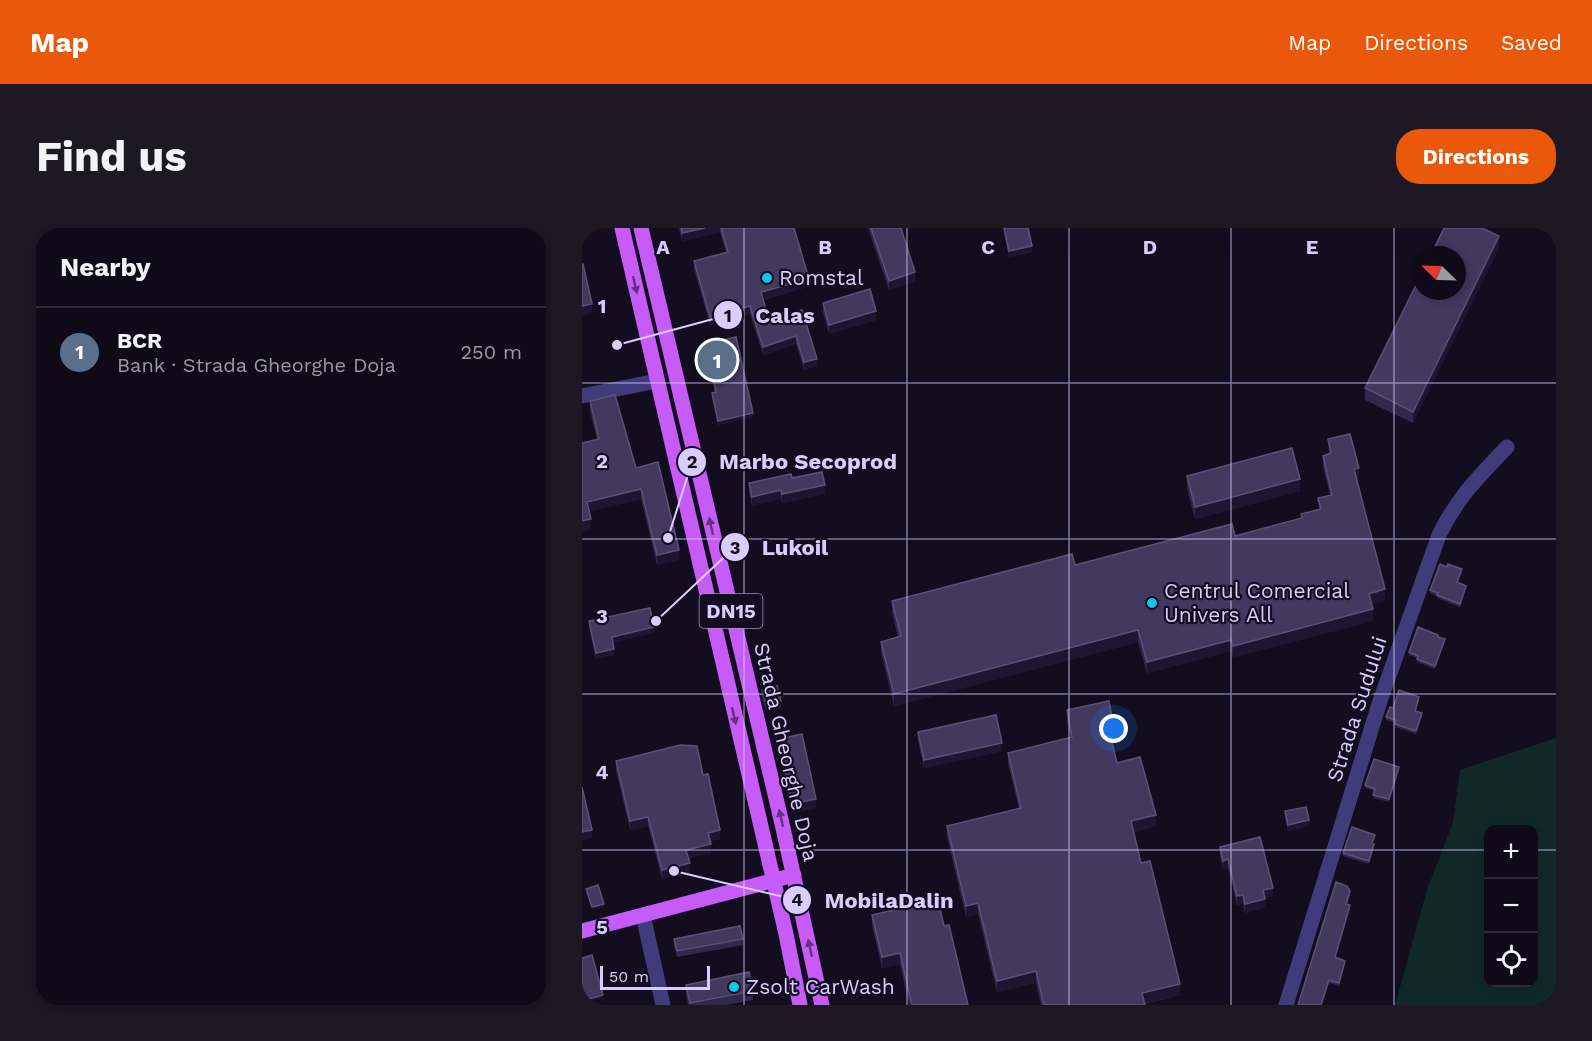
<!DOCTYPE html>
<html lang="en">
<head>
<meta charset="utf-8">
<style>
  :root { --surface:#0e0a17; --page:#1c1824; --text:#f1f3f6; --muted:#9b9aa1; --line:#2e2b36; --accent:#ea580c }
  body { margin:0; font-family:"Work Sans",sans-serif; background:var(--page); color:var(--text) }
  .controls { position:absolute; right:18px; bottom:18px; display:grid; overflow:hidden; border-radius:12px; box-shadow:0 3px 9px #0003 }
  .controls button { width:54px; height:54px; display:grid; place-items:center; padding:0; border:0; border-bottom:2px solid var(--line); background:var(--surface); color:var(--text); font:30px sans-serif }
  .compass { position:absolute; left:830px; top:18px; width:54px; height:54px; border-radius:50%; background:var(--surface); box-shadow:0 3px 9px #0003; rotate:293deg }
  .scale { position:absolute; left:18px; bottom:15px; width:110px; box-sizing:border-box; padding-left:6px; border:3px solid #d7cefd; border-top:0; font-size:16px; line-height:21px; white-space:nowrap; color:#d7cefd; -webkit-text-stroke:4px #120e1f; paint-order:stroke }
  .you { position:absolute; left:532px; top:501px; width:21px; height:21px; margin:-15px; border:4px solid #fff; border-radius:50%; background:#1a73e8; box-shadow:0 0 0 9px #1a73e833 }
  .badge { display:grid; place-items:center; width:39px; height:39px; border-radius:50%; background:var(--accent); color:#fff; font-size:20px; font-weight:700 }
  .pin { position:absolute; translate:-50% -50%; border:3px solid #fff; box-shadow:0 2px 6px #0006 }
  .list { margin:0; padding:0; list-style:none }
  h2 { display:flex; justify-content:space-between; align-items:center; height:78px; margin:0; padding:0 24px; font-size:26px }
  h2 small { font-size:20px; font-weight:400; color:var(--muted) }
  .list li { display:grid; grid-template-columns:39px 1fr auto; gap:18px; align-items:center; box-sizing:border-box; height:90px; padding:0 24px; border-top:2px solid var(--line) }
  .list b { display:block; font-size:22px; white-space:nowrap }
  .list p { margin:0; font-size:20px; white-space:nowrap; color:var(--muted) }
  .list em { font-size:20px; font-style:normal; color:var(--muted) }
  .icon { flex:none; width:33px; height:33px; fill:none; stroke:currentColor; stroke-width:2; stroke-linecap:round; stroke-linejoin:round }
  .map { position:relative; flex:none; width:974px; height:777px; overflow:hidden; border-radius:24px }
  header { display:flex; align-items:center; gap:36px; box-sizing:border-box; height:84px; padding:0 30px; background:var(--accent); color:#fff }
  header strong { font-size:28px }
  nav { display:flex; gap:33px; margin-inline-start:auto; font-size:21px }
  .intro { display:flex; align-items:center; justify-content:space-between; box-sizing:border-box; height:144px; padding:0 36px }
  h1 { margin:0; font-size:42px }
  .button { padding:15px 27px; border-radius:24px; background:var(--accent); color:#fff; font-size:21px; font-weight:700 }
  main { display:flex; gap:36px; padding:0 36px }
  aside { flex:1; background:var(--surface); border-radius:24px; box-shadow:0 3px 9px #0003 }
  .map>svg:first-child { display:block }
</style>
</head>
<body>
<header>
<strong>Map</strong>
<nav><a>Map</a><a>Directions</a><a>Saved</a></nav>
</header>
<div class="intro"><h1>Find us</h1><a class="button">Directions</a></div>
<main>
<aside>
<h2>Nearby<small></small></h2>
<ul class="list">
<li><span class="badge" style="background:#5c6f8a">1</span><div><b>BCR</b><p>Bank · Strada Gheorghe Doja</p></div><em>250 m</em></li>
</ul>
</aside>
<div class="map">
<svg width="974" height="777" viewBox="0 0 974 777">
  <rect width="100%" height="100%" fill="#120e1f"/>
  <path fill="#112829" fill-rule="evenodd" d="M 974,510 L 974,777 L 813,777 L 845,662 L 871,594 L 878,542 ZM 906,602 L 951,602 L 951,754 L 906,754 Z"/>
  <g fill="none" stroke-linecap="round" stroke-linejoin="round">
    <path stroke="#413b7c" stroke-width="15" d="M 0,168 L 75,153
      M 61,687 L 81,777
      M 704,777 L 798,473 L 857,307 C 875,270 897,248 925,219"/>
    <path stroke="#c65bf7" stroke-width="15" d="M 40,0 L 204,706 L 218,777
      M 59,0 L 201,600 L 240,777
      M 0,703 L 212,647"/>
  </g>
  <path fill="#31284c" d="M 97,0 L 212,0 L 227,58 L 181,72 L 186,89 L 203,87 L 235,138 L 222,142 L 214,116 L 181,127 L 168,86 L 128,97 L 112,41 L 112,33 L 144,24 L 138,4 L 100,13 Z
    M 286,0 L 319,0 L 333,53 L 307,62 Z
    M 422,0 L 450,24 L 427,29 L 422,5 Z
    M 917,20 L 831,195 L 783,172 L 783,160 Z
    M 241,75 L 294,92 L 247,106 L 241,84 Z
    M 136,113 L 171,189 L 136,197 L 130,169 L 130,165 L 133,164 L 124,126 L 124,122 L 137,119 Z
    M 8,173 L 54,240 L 97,332 L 75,337 L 59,271 L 8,283 L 9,301 L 0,303 L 0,215 L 15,211 L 8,183 Z
    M 746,211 L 777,251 L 775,252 L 803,373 L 790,376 L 791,393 L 651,429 L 649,423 L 565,445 L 556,414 L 312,478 L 299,425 L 299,414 L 316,409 L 310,384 L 310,373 L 493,337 L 653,308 L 719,290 L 719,286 L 737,282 L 736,270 L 748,267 L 741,239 L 741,228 L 747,226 Z
    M 605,248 L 718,263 L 613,291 L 605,260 Z
    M 210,250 L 243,266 L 200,275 L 199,271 L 170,278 L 167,264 L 167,255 Z
    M 880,344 L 876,355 L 884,361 L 878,379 L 855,370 L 855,368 L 848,365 L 848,362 Z
    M 7,393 L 72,405 L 31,414 L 32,427 L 14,431 L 7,399 Z
    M 856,409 L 863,414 L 853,441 L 835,434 L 835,430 L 827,427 L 827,424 Z
    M 180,462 L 199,479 L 184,483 L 180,468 Z
    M 837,472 L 834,483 L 840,488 L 834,506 L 813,499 L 814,495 L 804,492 L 804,489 L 811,480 Z
    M 485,482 L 532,512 L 529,513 L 535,535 L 574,598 L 552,604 L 559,635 L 598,767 L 563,776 L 563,777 L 459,777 L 454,755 L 415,764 L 396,686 L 384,689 L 365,609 L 365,598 L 437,580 L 426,536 L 426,525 L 488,509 L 485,493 Z
    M 336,504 L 420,523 L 342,540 L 336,512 Z
    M 197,511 L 234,580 L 210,585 L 197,520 Z
    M 34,533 L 121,547 L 138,611 L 128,613 L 129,625 L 106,630 L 108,644 L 80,651 L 66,598 L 48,602 L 34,542 Z
    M 817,542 L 807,574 L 791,570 L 792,563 L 783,560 L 783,557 Z
    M 703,583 L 727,598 L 706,603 L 703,589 Z
    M 793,610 L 790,616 L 792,619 L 787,636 L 761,628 L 761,625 Z
    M 638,619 L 691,668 L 683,670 L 683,679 L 663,685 L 661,676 L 655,677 L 646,640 L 641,641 L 638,628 Z
    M 768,667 L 765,677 L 768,681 L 753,730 L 763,736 L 757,758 L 747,755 L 716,777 Z
    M 290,687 L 362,698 L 386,777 L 327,777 L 318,736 L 300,740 L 290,698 Z
    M 92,711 L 161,711 L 161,717 L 95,729 L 92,717 Z
    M 104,757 L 171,763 L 171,772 L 145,777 L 106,777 L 104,766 Z"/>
  <path fill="#1d1632" d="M 123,0 L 138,0 L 138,4 L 100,13 L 100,5 Z
    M 917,8 L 917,20 L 831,195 L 831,184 Z
    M 450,18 L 450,24 L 427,29 L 427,23 Z
    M 333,44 L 333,53 L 307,62 L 307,53 Z
    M 227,51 L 227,58 L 179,72 L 179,64 Z
    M 10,76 L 10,85 L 0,88 L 0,78 Z
    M 168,78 L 168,86 L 128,97 L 128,89 Z
    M 294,83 L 294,92 L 247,106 L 247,97 Z
    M 214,108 L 214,116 L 181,127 L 181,119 Z
    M 235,131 L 235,138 L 222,142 L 222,134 Z
    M 171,185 L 171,189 L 136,197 L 136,193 Z
    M 777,240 L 777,251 L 772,252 L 772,241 Z
    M 718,251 L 718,263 L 613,291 L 613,279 Z
    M 243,257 L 243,266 L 200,275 L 200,266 Z
    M 59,261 L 59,271 L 5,284 L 5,274 Z
    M 199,262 L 199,271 L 170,278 L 170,269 Z
    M 9,291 L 9,301 L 0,303 L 0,293 Z
    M 97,322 L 97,332 L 75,337 L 75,327 Z
    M 803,361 L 803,373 L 787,377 L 787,366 Z
    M 791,381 L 791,393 L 651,429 L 651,418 Z
    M 72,399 L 72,405 L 30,415 L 30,409 Z
    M 556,402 L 556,414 L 312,478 L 312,466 Z
    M 863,411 L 863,414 L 853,441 L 853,438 Z
    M 649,412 L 649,423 L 565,445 L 565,434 Z
    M 32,421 L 32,427 L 14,431 L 14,425 Z
    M 199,473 L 199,479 L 184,483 L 184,477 Z
    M 532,500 L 532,512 L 527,513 L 527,502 Z
    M 420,515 L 420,523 L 342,540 L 342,532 Z
    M 817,539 L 817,542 L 807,574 L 807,571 Z
    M 234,571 L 234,580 L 210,585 L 210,576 Z
    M 574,587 L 574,598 L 549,605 L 549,593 Z
    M 66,589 L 66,598 L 48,602 L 48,593 Z
    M 727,592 L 727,598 L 706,603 L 706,597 Z
    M 10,602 L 10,610 L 0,613 L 0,604 Z
    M 138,602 L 138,611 L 126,614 L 126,605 Z
    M 129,616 L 129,625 L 104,631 L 104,622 Z
    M 646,631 L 646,640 L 641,641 L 641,633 Z
    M 108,635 L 108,644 L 80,651 L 80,642 Z
    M 691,660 L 691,668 L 681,671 L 681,662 Z
    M 661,667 L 661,676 L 655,677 L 655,668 Z
    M 683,671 L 683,679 L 663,685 L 663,676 Z
    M 396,675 L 396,686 L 384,689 L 384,678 Z
    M 22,676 L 22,679 L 10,682 L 10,679 Z
    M 768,677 L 768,681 L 753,733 L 753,729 Z
    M 318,725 L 318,736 L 300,740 L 300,729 Z
    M 763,733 L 763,736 L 757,758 L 757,755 Z
    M 454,743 L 454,755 L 415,764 L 415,753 Z
    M 747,752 L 747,755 L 740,777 L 739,777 Z
    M 598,756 L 598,767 L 560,776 L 560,765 Z
    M 21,767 L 21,770 L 3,775 L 3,772 Z"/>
  <path fill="#42395f" stroke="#5a5178" stroke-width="1.5" d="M 99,0 L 123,0 L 100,5 Z
    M 139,0 L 212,0 L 227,51 L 179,64 L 186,89 L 202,84 L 203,87 L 220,82 L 235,131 L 222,134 L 214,108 L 181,119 L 168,78 L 128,89 L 112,33 L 146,24 Z
    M 289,0 L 319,0 L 333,44 L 307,53 Z
    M 422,0 L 446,0 L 450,18 L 427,23 Z
    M 862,0 L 900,0 L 917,8 L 831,184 L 783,160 L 839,47 L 839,63 L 875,63 L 875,27 L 849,27 Z
    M 0,36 L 1,36 L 10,76 L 0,78 Z
    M 288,61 L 294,83 L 247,97 L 241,75 Z
    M 154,109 L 171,185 L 136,193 L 130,165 L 134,164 L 124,122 L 138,118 L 136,113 Z
    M 33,167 L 54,240 L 76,234 L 97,322 L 75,327 L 59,261 L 5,274 L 9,291 L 0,293 L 0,215 L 17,211 L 8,173 Z
    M 768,206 L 777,240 L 772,241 L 803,361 L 787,366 L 791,381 L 651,418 L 649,412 L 565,434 L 556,402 L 312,466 L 299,414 L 319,408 L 310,373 L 490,326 L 493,337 L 650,296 L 653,308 L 720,290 L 719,286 L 739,281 L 736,270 L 750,267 L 741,228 L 749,225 L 746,211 Z
    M 710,220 L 718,251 L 613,279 L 605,248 Z
    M 240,244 L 243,257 L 200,266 L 199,262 L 170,269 L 167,255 L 209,246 L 210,250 Z
    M 858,336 L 865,339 L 866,336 L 880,341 L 875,354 L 884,358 L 878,376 L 855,367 L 856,365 L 848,362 Z
    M 68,380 L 72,399 L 30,409 L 32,421 L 14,425 L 7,393 Z
    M 836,399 L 856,407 L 856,409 L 863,411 L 853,438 L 835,431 L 836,428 L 827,424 Z
    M 195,458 L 199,473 L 184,477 L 180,462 Z
    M 817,462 L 837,469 L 833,483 L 840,485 L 834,503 L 813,496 L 814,492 L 804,489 L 808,479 L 811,480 Z
    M 527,473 L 532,500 L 527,502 L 535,535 L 558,529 L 574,587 L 549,593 L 559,635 L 568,633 L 598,756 L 560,765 L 563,777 L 462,777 L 454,743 L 415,753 L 396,675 L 384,678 L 365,598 L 439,580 L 426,525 L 490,509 L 485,482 Z
    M 414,487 L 420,515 L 342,532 L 336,504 Z
    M 220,506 L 234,571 L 210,576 L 197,511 Z
    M 98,517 L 115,518 L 121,547 L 126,546 L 138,602 L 126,605 L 129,616 L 104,622 L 108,635 L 80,642 L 66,589 L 48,593 L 34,533 Z
    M 792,531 L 817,539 L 807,571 L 791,567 L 793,561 L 783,557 Z
    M 0,559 L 10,602 L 0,604 Z
    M 724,579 L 727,592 L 706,597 L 703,583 Z
    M 770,599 L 793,607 L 790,615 L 792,616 L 787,633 L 761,625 Z
    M 678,609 L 691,660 L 681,662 L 683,671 L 663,676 L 661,667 L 655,668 L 646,631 L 641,633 L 638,619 Z
    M 754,654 L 765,658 L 768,663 L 764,676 L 768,677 L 753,729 L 763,733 L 757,755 L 747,752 L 739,777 L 716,777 Z
    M 16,657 L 22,676 L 10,679 L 4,661 Z
    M 356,672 L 362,698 L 367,697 L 386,777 L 330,777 L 318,725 L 300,729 L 290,687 Z
    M 158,698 L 161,711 L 95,723 L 92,711 Z
    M 10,727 L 21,767 L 3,772 L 0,762 L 0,730 Z
    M 167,744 L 171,763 L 108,775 L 104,757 Z"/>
  <defs><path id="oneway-solid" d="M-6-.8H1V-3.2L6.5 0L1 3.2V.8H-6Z" transform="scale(1.5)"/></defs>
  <g fill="#633180">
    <use href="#oneway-solid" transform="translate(53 57) rotate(77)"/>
    <use href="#oneway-solid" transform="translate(129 298) rotate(-103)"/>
    <use href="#oneway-solid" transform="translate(152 488) rotate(77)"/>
    <use href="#oneway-solid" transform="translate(199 590) rotate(-103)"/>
    <use href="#oneway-solid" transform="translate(228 720) rotate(-102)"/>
  </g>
  <path fill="none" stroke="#d7cefd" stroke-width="1.5" stroke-opacity="0.55" d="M 162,0 L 162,777M 325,0 L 325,777M 487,0 L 487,777M 649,0 L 649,777M 812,0 L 812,777M 0,155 L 974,155M 0,311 L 974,311M 0,466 L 974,466M 0,622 L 906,622M 951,622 L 974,622"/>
  <g fill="#0cc7eb" stroke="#120e1f" stroke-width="2">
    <circle cx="185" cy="50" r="6"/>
    <circle cx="570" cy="375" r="6"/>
    <circle cx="152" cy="759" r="6"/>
  </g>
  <g text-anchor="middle" stroke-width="4.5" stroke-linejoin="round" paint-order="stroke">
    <rect fill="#120e1f" stroke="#9c94ba" stroke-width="1.5" x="117.5" y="366" width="63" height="34" rx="4.5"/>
    <g font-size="20" font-weight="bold" fill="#d7cefd">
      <text x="149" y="390">DN15</text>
    </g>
    <g font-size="21" fill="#d7cefd" stroke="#120e1f" text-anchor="start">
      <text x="197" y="57">Romstal</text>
      <text x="582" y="370">Centrul Comercial<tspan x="582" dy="24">Univers All</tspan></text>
      <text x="164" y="766">Zsolt CarWash</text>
    </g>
    <g font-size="21" fill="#d7cefd" stroke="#120e1f">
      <text transform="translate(775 481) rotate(-72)" y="7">Strada Sudului</text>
      <text transform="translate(204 524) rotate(77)" y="7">Strada Gheorghe Doja</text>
    </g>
  </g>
  <g font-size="20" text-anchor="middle" font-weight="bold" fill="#d7cefd" stroke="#120e1f" stroke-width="4.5" stroke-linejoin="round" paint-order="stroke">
    <text x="81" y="26">A</text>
    <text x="243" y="26">B</text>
    <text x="406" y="26">C</text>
    <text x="568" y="26">D</text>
    <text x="730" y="26">E</text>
    <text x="20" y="85">1</text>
    <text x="20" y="240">2</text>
    <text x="20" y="395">3</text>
    <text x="20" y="551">4</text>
    <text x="20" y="706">5</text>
  </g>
  <path fill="none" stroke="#d7cefd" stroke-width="2" d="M35 117L146 87M86 310L110 234M74 393L153 319M92 643L215 672"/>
  <g fill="#d7cefd" stroke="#120e1f" stroke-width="2">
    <circle cx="35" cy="117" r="6"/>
    <circle cx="86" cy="310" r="6"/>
    <circle cx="74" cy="393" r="6"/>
    <circle cx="92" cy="643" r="6"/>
    <circle cx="146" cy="87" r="15"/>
    <circle cx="110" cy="234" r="15"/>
    <circle cx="153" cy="319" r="15"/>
    <circle cx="215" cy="672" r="15"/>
  </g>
  <g font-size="18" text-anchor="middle" font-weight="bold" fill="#111">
    <text x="146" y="94">1</text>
    <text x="110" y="240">2</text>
    <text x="153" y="326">3</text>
    <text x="215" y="678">4</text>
  </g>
  <g font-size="22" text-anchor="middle" font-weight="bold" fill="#d7cefd" stroke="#120e1f" stroke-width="4.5" stroke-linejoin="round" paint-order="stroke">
    <text x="203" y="95">Calas</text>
    <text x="226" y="241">Marbo Secoprod</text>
    <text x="213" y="327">Lukoil</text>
    <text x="307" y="680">MobilaDalin</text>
  </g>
</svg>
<div class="controls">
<button>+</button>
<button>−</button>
<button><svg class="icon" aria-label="locate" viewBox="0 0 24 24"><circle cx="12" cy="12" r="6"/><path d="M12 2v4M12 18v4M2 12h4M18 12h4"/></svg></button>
</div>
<svg class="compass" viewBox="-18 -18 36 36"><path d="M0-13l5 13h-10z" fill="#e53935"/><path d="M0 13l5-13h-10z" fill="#9b9aa1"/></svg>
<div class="scale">50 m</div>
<div class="you"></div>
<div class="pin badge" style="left:135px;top:132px;background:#5c6f8a">1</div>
</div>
</main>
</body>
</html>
